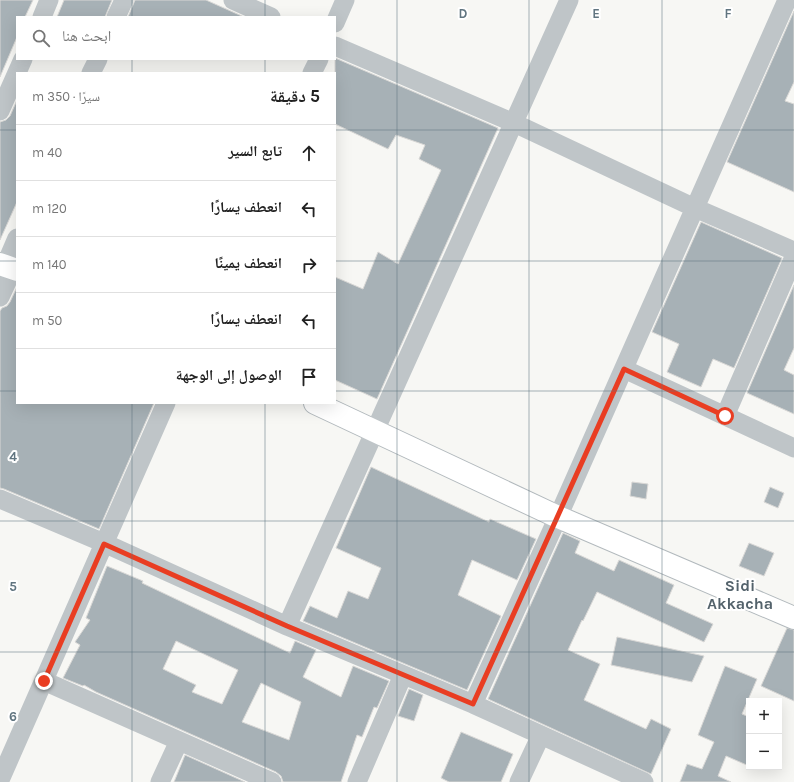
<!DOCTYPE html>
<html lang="ar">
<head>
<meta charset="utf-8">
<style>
  :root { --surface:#fff; --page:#f2f2f2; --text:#222; --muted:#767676; --line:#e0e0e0 }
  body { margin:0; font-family:Karla,"Noto Naskh Arabic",sans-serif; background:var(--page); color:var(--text); direction:rtl }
  .controls { position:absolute; right:12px; bottom:12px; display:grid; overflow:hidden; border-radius:0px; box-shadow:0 4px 16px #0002 }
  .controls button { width:36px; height:36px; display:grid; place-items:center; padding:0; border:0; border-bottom:1px solid var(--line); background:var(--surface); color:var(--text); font:20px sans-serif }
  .stop { position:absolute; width:12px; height:12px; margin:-9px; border:3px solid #e93d22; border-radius:50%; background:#fff }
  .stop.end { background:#e93d22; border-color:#fff; box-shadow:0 1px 4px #0008 }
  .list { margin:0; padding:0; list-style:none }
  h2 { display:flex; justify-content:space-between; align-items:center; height:52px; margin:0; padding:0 16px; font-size:17px }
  h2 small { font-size:13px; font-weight:400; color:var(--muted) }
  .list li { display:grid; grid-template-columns:26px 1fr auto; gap:12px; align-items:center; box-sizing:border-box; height:56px; padding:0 16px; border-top:1px solid var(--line) }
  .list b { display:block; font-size:15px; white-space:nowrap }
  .list em { font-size:13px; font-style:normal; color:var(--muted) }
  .icon { flex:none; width:22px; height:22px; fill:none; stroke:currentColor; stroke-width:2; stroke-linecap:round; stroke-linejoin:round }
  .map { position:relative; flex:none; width:794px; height:782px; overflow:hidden; direction:ltr }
  .search { position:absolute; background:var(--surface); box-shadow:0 4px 16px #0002; left:16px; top:16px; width:320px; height:44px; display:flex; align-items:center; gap:10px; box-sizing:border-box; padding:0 14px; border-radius:0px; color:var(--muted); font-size:15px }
  .panel { position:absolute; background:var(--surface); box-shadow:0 4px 16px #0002; left:16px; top:72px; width:320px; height:332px; border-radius:0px; direction:rtl }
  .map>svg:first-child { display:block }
</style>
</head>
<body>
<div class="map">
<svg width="794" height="782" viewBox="0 0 794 782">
  <rect width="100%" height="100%" fill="#f7f7f4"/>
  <path fill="#a7b1b6" stroke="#d9d8d6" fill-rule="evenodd" d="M 0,0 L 33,0 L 25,17 L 17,17 L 17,37 L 0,77 Z
    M 64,0 L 112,0 L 105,17 L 57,17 Z
    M 135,0 L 206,0 L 244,17 L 128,17 Z
    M 794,11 L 794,82 L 785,101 L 794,104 L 794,192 L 727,162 Z
    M 335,58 L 498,128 L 377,399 L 335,380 L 335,277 L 363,289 L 378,252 L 398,264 L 441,170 L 419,159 L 425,145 L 396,135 L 388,149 L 335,124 Z
    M 17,100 L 17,202 L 0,240 L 0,122 L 6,120 L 10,116 Z
    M 701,222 L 782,258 L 734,368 L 713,359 L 701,387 L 667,372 L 679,344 L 652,332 Z
    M 794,285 L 794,348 L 784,370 L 794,375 L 794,414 L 747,393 Z
    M 17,287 L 17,403 L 154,403 L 99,529 L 4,489 L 0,488 L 0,311 L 2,308 L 7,306 L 10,302 Z
    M 371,467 L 489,522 L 490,519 L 536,539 L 517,580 L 472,560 L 458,595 L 501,616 L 467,690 L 303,621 L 310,606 L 337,618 L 348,591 L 368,599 L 381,568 L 336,548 Z
    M 632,482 L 648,484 L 646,499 L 630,496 Z
    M 770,487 L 784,493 L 778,508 L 764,502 Z
    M 563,533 L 580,541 L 575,553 L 614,571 L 619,560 L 674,585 L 666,603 L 713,624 L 704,642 L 597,592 L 583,621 L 582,620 L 568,650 L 600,664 L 584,700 L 646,729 L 651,719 L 671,729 L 651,774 L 488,699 Z
    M 749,543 L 774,553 L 764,576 L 739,566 Z
    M 107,566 L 143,581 L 142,583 L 290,653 L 295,641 L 316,650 L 303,677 L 341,697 L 353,666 L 389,681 L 377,708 L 374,707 L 362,737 L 357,735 L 341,782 L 283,782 L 281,776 L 276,772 L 96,692 L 84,685 L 83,686 L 63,678 L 80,645 L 75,642 L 90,620 L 86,618 ZM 176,641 L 238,670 L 222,704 L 192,692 L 196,685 L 163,669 ZM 261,683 L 301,702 L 289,740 L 242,722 Z
    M 787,628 L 794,630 L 794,701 L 761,686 Z
    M 617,637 L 704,656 L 692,682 L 611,665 Z
    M 725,666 L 757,679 L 742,714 L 749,717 L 749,766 L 726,756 L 718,776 L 731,782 L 680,782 L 687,764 L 702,769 L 714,742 L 698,735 Z
    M 409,689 L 423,695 L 414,721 L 398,716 Z
    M 461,732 L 513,754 L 501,782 L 449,782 L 441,778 Z
    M 185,755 L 245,782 L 174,782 Z"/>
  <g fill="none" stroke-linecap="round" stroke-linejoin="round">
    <defs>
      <path id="secondary" d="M 0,264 L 17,270
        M 315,403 L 558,517 L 794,618"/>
    </defs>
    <use href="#secondary" stroke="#b2b9bd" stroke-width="24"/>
    <path stroke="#bfc5c8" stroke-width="19" d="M 233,0 L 271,17
      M 42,17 L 49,0
      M 116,17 L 124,0
      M 335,23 L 345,0
      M 335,46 L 514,123 L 695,208 L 794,251
      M 91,73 L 98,59
      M 312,73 L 319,59
      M 0,111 L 23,59
      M 5,266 L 17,238
      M 0,297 L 13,269
      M 624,369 L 794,448
      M 725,416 L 794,257
      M 0,499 L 104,543 L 287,626 L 473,704 L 644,782
      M 287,626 L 569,0
      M 44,681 L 272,782
      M 473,704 L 558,517 L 787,0
      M 0,780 L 166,403
      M 160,782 L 179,741
      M 357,782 L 403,675
      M 519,782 L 541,735"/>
    <use href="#secondary" stroke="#fff" stroke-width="22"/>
  </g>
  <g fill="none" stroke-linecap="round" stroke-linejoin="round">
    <path stroke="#e93d22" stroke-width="5" d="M 44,681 L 104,544 L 287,626 L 473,704 L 624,369 L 725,416"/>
  </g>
  <path fill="none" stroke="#617580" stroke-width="1" stroke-opacity="0.55" d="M 132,0 L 132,17M 265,0 L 265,17M 397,0 L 397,782M 529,0 L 529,782M 662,0 L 662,782M 132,59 L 132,73M 265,59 L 265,73M 0,130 L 17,130M 335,130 L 794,130M 0,261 L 17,261M 335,261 L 794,261M 0,391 L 17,391M 335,391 L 794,391M 132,403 L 132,782M 265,403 L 265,782M 0,521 L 794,521M 0,652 L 794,652"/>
  <g text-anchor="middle" stroke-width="4" stroke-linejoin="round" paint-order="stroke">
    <g font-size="16" font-weight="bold" fill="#53626b" stroke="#fff">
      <text x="740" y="591">Sidi<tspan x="740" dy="18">Akkacha</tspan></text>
    </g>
  </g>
  <g font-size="13" text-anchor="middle" font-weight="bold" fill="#617580" stroke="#fff" stroke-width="4" stroke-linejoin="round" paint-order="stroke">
    <text x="463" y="18">D</text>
    <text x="596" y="18">E</text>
    <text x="728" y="18">F</text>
    <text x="13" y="461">4</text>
    <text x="13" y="591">5</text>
    <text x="13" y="721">6</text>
  </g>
</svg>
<div class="controls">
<button>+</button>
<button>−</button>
</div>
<div class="stop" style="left:725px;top:416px"></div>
<div class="stop end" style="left:44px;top:681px"></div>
<div class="search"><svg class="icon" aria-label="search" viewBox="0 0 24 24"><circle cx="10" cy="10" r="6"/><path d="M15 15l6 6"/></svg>ابحث هنا</div>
<section class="panel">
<h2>5 دقيقة<small>سيرًا · 350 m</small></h2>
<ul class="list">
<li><svg class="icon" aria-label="ahead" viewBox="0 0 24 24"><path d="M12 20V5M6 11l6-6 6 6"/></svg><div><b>تابع السير</b></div><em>40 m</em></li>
<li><svg class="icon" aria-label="left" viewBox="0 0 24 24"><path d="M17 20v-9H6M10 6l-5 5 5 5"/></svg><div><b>انعطف يسارًا</b></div><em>120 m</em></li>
<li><svg class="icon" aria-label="right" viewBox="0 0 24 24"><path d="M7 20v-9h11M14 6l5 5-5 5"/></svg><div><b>انعطف يمينًا</b></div><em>140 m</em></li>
<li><svg class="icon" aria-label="left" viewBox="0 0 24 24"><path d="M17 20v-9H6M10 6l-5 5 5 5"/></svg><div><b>انعطف يسارًا</b></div><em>50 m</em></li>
<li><svg class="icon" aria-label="arrive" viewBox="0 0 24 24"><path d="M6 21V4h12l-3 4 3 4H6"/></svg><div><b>الوصول إلى الوجهة</b></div></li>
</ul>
</section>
</div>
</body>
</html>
